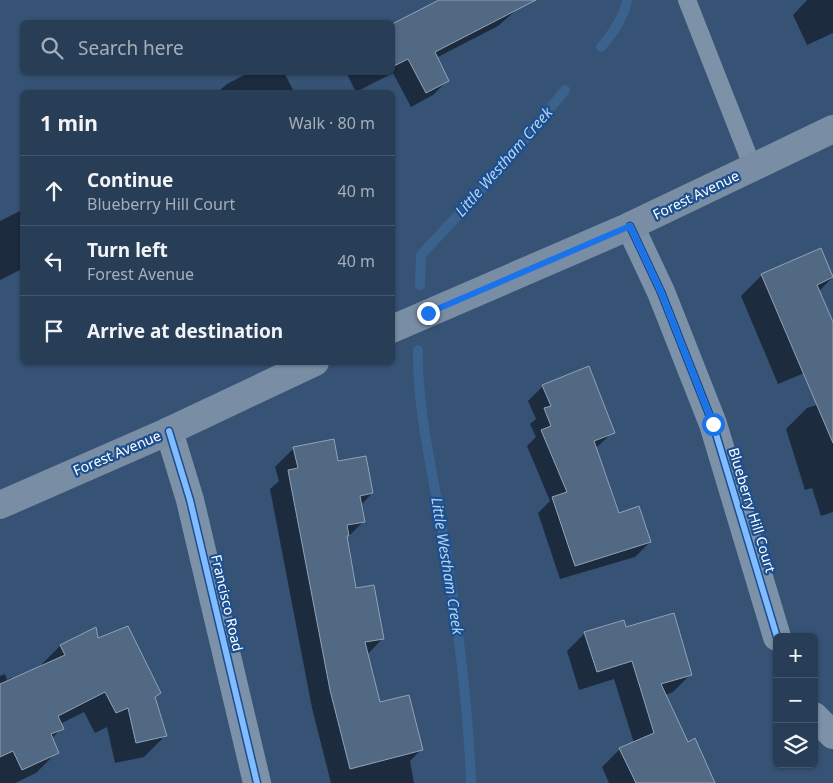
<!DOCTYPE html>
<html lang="en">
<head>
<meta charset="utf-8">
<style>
  :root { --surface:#283e57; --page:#30455d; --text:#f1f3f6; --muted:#a5aeba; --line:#44576d }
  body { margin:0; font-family:"Noto Sans",sans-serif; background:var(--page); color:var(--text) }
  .controls { position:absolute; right:15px; bottom:15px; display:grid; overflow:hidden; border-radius:8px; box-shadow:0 1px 4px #0004 }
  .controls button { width:45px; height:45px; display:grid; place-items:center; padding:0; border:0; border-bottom:1px solid var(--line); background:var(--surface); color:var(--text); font:25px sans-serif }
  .stop { position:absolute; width:15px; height:15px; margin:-11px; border:4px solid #1a73e8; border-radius:50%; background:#fff }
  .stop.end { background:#1a73e8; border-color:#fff; box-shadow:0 1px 5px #0008 }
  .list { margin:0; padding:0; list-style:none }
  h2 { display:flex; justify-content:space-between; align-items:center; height:65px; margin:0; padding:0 20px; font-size:21px }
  h2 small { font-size:16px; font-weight:400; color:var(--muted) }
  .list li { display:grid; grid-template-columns:32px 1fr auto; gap:15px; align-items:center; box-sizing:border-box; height:70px; padding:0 20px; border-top:1px solid var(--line) }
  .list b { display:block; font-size:19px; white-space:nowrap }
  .list p { margin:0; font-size:16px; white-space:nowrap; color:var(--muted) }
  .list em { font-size:16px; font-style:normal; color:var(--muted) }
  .icon { flex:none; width:28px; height:28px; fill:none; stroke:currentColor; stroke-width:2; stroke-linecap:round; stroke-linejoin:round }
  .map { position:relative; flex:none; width:833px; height:783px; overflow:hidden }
  .search { position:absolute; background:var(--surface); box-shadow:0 1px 4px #0004; left:20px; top:20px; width:375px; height:55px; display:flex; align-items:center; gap:12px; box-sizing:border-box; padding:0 18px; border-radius:8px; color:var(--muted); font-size:19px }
  .panel { position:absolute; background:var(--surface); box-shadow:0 1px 4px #0004; left:20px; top:90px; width:375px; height:275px; border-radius:8px }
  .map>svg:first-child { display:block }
</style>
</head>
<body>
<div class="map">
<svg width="833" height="783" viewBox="0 0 833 783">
  <rect width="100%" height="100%" fill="#365274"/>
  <path fill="#0007" d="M 441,0 L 528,0 L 498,26 L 436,58 L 448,80 L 433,95 L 411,107 L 393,73 L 356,92 L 346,72 L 392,72 L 392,25 Z
    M 807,0 L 833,0 L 833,33 L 807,45 L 793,15 Z
    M 250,72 L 284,72 L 294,92 L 218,92 L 227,84 Z
    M 22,210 L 22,269 L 0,280 L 0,221 Z
    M 821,250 L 832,278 L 819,291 L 833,325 L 833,353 L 821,366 L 778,384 L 741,296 L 762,275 Z
    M 543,386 L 613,432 L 596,448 L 618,514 L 650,542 L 635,557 L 560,579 L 538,513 L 550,501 L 527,446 L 536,437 L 530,424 L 536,419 L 528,401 Z
    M 833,400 L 833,512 L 821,516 L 812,488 L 805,490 L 786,429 L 807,408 Z
    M 294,448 L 337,463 L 372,493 L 361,505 L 364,521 L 346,539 L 355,589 L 383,638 L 367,655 L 380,704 L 421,750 L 410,761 L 414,783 L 331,783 L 312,708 L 270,489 L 279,481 L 275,467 Z
    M 95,629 L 98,640 L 159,693 L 154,698 L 165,736 L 144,757 L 115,763 L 107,727 L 95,733 L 84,712 L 60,724 L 62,728 L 51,739 L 57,752 L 36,773 L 15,783 L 0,783 L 0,676 L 5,674 L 7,680 L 12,677 L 13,680 L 39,667 L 60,646 Z
    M 625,629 L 691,674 L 673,692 L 665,695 L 687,743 L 714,783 L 609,783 L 602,767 L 620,749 L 634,743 L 614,679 L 579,690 L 567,651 L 585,633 Z"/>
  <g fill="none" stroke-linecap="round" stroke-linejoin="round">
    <path stroke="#3b618d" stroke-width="10" d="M 601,47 C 613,33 624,18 627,0
      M 420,285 L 421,255 L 500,170 L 565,90
      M 418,350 C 417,411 433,473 443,534 C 457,616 468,700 471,783"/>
  </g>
  <path fill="#526984" stroke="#92a2b6" d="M 439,0 L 536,0 L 435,52 L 449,81 L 426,93 L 408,59 L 392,67 L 392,24 Z
    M 821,248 L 833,277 L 817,285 L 833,322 L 833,443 L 761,274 Z
    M 589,366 L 615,433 L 594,441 L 619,513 L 639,506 L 651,542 L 575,566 L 552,497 L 567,492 L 541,430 L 551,426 L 544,408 L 551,406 L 542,385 Z
    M 334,439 L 338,461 L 366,456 L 373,493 L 360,496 L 365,522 L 347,525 L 349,536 L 347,536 L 356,588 L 374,585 L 384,639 L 365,642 L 380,702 L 409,695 L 423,750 L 350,769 L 330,690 L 288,470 L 298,468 L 293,447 Z
    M 674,613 L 692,675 L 661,684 L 688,742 L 695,738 L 715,783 L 636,783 L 619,748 L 654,733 L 632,661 L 597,672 L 584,632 L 624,620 L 626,627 Z
    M 128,626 L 161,693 L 155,697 L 167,736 L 136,743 L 128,708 L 116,713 L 105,692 L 58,716 L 64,729 L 51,734 L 59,753 L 22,770 L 13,751 L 0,757 L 0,684 L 65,655 L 60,645 L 96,627 L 98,638 Z"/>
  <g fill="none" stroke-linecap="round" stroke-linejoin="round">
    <path stroke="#7d92a8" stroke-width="18" d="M 687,0 L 753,168"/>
    <path stroke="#7d92a8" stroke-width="28" d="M 630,226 L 661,292 L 713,424 L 777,637
      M 169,431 L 190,500 L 257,783
      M 814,716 L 833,735"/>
    <path stroke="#798da4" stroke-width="28" d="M 392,329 L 630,226 L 833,129
      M 0,505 L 169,431 L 315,362"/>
    <defs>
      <path id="cycleway" d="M 630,226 L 661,292 L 713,424 L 777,637
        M 169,431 L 190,500 L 257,783"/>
    </defs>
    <use href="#cycleway" stroke="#1b4f8f" stroke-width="9"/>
    <use href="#cycleway" stroke="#80bcff" stroke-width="6"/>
  </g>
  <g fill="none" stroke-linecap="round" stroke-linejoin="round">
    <path stroke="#1a73e8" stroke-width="6" d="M 428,313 L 630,226 L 661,292 L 713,424"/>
  </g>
  <g text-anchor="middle" stroke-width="4.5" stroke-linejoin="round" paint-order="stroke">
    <g font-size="14" fill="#fff" stroke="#1b4f8f">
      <text transform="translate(696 195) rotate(-26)" y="5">Forest Avenue</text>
      <text transform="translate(117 453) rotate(-23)" y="5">Forest Avenue</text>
      <text transform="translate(752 510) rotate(73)" y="5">Blueberry Hill Court</text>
      <text transform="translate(227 603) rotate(77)" y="5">Francisco Road</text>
    </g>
    <g font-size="15" font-style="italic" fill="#b5d3f5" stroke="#1b4f8f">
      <text transform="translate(504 162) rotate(-49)" y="5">Little Westham Creek</text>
      <text transform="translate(447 566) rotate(81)" y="5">Little Westham Creek</text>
    </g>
  </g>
</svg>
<div class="controls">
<button>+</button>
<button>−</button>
<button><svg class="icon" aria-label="layers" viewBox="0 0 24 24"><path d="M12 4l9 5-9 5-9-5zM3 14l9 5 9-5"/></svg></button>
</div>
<div class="stop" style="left:713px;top:424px"></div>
<div class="stop end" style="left:428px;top:313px"></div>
<div class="search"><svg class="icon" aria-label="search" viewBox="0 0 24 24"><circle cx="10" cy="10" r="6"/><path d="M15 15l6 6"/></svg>Search here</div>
<section class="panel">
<h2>1 min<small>Walk · 80 m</small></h2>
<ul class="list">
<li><svg class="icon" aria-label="ahead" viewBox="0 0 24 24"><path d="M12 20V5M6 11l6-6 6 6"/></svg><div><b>Continue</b><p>Blueberry Hill Court</p></div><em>40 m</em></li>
<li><svg class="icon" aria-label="left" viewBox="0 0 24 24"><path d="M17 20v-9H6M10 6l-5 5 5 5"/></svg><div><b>Turn left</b><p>Forest Avenue</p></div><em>40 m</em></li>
<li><svg class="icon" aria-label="arrive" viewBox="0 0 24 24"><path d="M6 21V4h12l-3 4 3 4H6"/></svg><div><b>Arrive at destination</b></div></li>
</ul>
</section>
</div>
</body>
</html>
